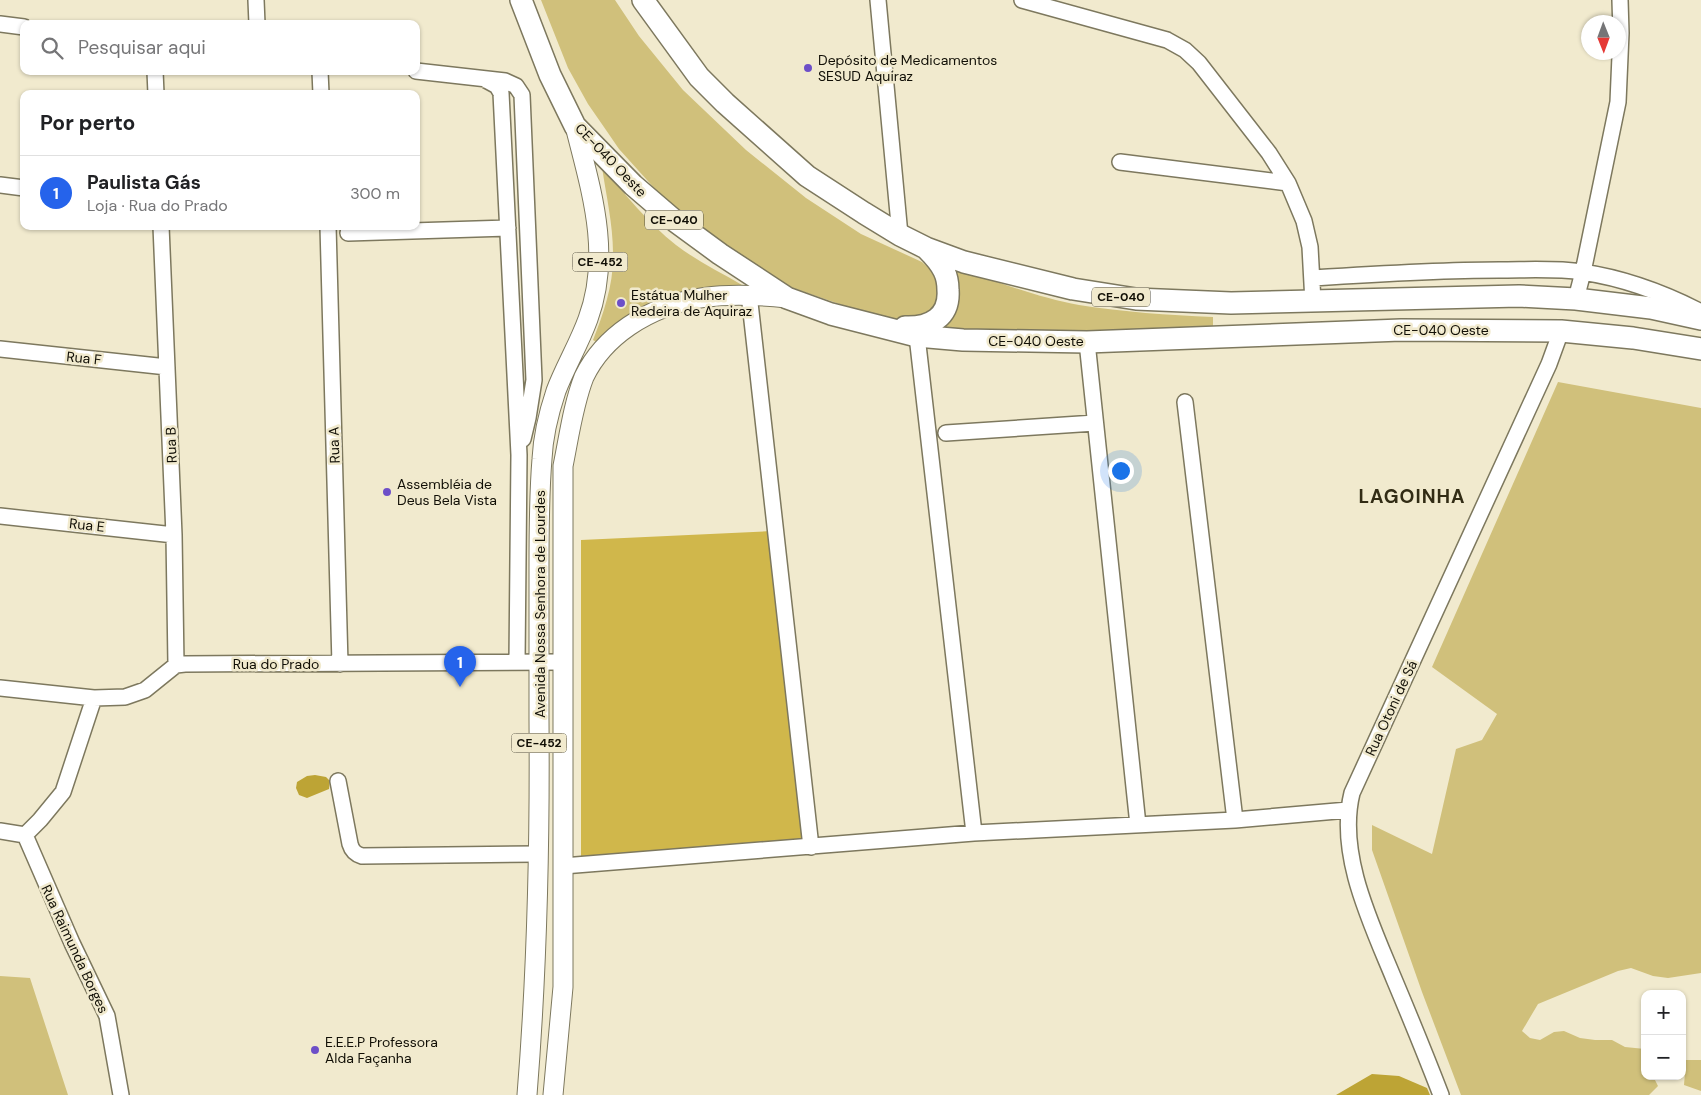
<!DOCTYPE html>
<html lang="pt">
<head>
<meta charset="utf-8">
<style>
  :root { --surface:#fff; --page:#f6f6f6; --text:#202124; --muted:#757577; --line:#e0e0e0; --accent:#2563eb }
  body { margin:0; font-family:"DM Sans",sans-serif; background:var(--page); color:var(--text) }
  .controls { position:absolute; right:15px; bottom:15px; display:grid; overflow:hidden; border-radius:10px; box-shadow:0 1px 4px #0004 }
  .controls button { width:45px; height:45px; display:grid; place-items:center; padding:0; border:0; border-bottom:1px solid var(--line); background:var(--surface); color:var(--text); font:25px sans-serif }
  .compass { position:absolute; left:1581px; top:15px; width:45px; height:45px; border-radius:50%; background:var(--surface); box-shadow:0 1px 4px #0004; rotate:179deg }
  .you { position:absolute; left:1120px; top:470px; width:18px; height:18px; margin:-12px; border:4px solid #fff; border-radius:50%; background:#1a73e8; box-shadow:0 0 0 8px #1a73e833 }
  .badge { display:grid; place-items:center; width:32px; height:32px; border-radius:50%; background:var(--accent); color:#fff; font-size:16px; font-weight:700 }
  .pin { position:absolute; translate:-50% -41px; filter:drop-shadow(0 1px 2px #0008) }
  .pin::after { content:''; position:absolute; top:26px; width:18px; height:15px; background:inherit; clip-path:polygon(0 0,100% 0,50% 100%) }
  .list { margin:0; padding:0; list-style:none }
  h2 { display:flex; justify-content:space-between; align-items:center; height:65px; margin:0; padding:0 20px; font-size:21px }
  h2 small { font-size:16px; font-weight:400; color:var(--muted) }
  .list li { display:grid; grid-template-columns:32px 1fr auto; gap:15px; align-items:center; box-sizing:border-box; height:75px; padding:0 20px; border-top:1px solid var(--line) }
  .list b { display:block; font-size:19px; white-space:nowrap }
  .list p { margin:0; font-size:16px; white-space:nowrap; color:var(--muted) }
  .list em { font-size:16px; font-style:normal; color:var(--muted) }
  .icon { flex:none; width:28px; height:28px; fill:none; stroke:currentColor; stroke-width:2; stroke-linecap:round; stroke-linejoin:round }
  .map { position:relative; flex:none; width:1701px; height:1095px; overflow:hidden }
  .search { position:absolute; background:var(--surface); box-shadow:0 1px 4px #0004; left:20px; top:20px; width:400px; height:55px; display:flex; align-items:center; gap:12px; box-sizing:border-box; padding:0 18px; border-radius:10px; color:var(--muted); font-size:19px }
  .panel { position:absolute; background:var(--surface); box-shadow:0 1px 4px #0004; left:20px; top:90px; width:400px; height:140px; border-radius:10px }
  .map>svg:first-child { display:block }
</style>
</head>
<body>
<div class="map">
<svg width="1701" height="1095" viewBox="0 0 1701 1095">
  <rect width="100%" height="100%" fill="#f1eace"/>
  <path fill="#d0c07b" d="M 541,0 L 615,0 L 639,36 L 683,90 L 746,150 L 806,198 L 861,234 L 922,262 L 940,278 L 941,308 L 904,322 L 851,308 L 790,287 L 714,241 L 665,200 L 619,149 L 606,130 L 588,104 L 568,68 Z
    M 602,167 C 625,194 648,223 676,245 C 697,261 720,272 742,285 L 708,290 L 598,343 L 593,340 C 604,312 614,283 613,253 C 613,224 606,195 602,167 Z
    M 953,267 C 993,280 1038,298 1079,305 C 1123,312 1168,315 1213,317 L 1213,329 L 1063,334 L 937,331 C 961,320 965,289 953,267 Z
    M 1558,382 L 1701,408 L 1701,973 L 1668,978 L 1653,976 L 1631,968 L 1618,971 L 1538,1004 L 1522,1031 L 1530,1038 L 1540,1040 L 1554,1032 L 1564,1031 L 1580,1038 L 1595,1040 L 1612,1040 L 1625,1047 L 1645,1049 L 1645,1076 L 1653,1076 L 1658,1086 L 1649,1095 L 1461,1095 L 1422,992 L 1372,850 L 1372,825 L 1432,854 L 1456,749 L 1482,740 L 1497,714 L 1432,667 Z
    M 0,976 L 30,978 L 68,1095 L 0,1095 Z
    M 1686,1060 L 1701,1060 L 1701,1091 L 1684,1085 Z"/>
  <path fill="#d0b74b" d="M 772,531 L 806,844 L 581,856 L 581,540 Z"/>
  <path fill="#bda435" d="M 315,775 L 326,777 L 330,781 L 329,789 L 307,798 L 299,795 L 296,788 L 297,782 L 307,776 Z
    M 1372,1074 L 1399,1076 L 1427,1088 L 1430,1095 L 1336,1095 Z"/>
  <g fill="none" stroke-linecap="round" stroke-linejoin="round">
    <defs>
      <path id="minor" d="M 256,0 L 257,24
        M 878,0 L 900,235
        M 1022,0 L 1167,40 L 1185,50 L 1199,63 L 1269,153 L 1288,183 L 1304,221 L 1310,247 L 1313,302
        M 0,24 L 24,27
        M 155,71 L 156,94
        M 320,71 L 321,94
        M 416,71 L 505,81 L 516,86 L 522,95 L 534,380 L 528,418 L 523,439
        M 486,80 L 497,86 L 501,93 L 519,455 L 517,662
        M 1120,162 L 1288,183
        M 0,185 L 24,188
        M 161,226 L 174,535 L 176,665
        M 328,226 L 340,664
        M 348,233 L 508,228
        M 1313,278 C 1375,274 1437,270 1499,270 C 1526,270 1555,268 1582,272 C 1623,278 1664,293 1701,312
        M 749,294 L 811,847
        M 1576,299 L 1583,272 L 1618,102 L 1621,33 L 1620,0
        M 917,336 L 974,833
        M 1087,342 L 1138,825
        M 0,349 L 167,367
        M 1185,402 L 1235,820
        M 946,433 L 1095,423
        M 0,516 L 174,535
        M 0,688 L 94,698 L 125,697 L 145,690 L 176,665 L 185,664 L 563,662
        M 338,781 L 350,844 C 352,851 355,854 362,856 L 537,854
        M 0,831 L 25,835 L 40,820 L 63,792 L 94,698
        M 25,835 L 72,943 L 107,1016 L 121,1095
        M 563,866 L 974,833 L 1235,820 L 1348,810
        M 1441,1095 C 1426,1056 1410,1017 1394,979 C 1371,923 1337,854 1352,793 L 1549,364 L 1561,331"/>
      <path id="major" d="M 527,1095 C 537,971 540,845 539,720 C 539,669 539,618 539,567 C 539,531 539,495 542,459 C 543,437 549,412 556,391 C 565,367 579,344 588,319 C 612,254 591,190 575,126
        M 553,1095 L 563,987 L 563,466 C 569,437 573,405 584,377 C 594,356 610,339 629,326 C 678,293 729,292 787,298"/>
      <path id="highway" d="M 521,0 L 550,75 L 575,126 L 633,185 L 675,221 L 720,254 L 787,298 L 831,314 L 917,336 L 963,340 L 1087,342 L 1401,330 L 1561,331 L 1633,338 L 1701,349
        M 643,0 L 699,77 L 725,103 L 807,176 L 864,213 L 900,235 L 926,248 L 964,262 L 1073,289 L 1136,299 L 1231,303 L 1519,296 L 1576,299 L 1651,308 L 1701,319
        M 905,327 C 930,328 950,317 948,290 C 948,283 947,277 944,271 C 940,262 933,255 927,249"/>
    </defs>
    <use href="#minor" stroke="#7d785e" stroke-width="18"/>
    <use href="#major" stroke="#7d785e" stroke-width="21"/>
    <use href="#highway" stroke="#7d785e" stroke-width="24"/>
    <use href="#minor" stroke="#fff" stroke-width="15"/>
    <use href="#major" stroke="#fff" stroke-width="19"/>
    <use href="#highway" stroke="#fff" stroke-width="21"/>
  </g>
  <g fill="#6d4fc8" stroke="#f1eace" stroke-width="2">
    <circle cx="808" cy="68" r="5"/>
    <circle cx="621" cy="303" r="5"/>
    <circle cx="387" cy="492" r="5"/>
    <circle cx="315" cy="1050" r="5"/>
  </g>
  <g text-anchor="middle" stroke-width="5" stroke-linejoin="round" paint-order="stroke">
    <g fill="#f1eace" stroke="#545142" stroke-width="1">
      <rect x="645" y="210.5" width="58" height="19" rx="4"/>
      <rect x="572.5" y="252.5" width="55" height="19" rx="4"/>
      <rect x="1092" y="287.5" width="58" height="19" rx="4"/>
      <rect x="511.5" y="733.5" width="55" height="19" rx="4"/>
    </g>
    <g font-size="12" font-weight="bold" fill="#110f06">
      <text x="674" y="224">CE-040</text>
      <text x="600" y="266">CE-452</text>
      <text x="1121" y="301">CE-040</text>
      <text x="539" y="747">CE-452</text>
    </g>
    <g font-size="14" fill="#110f06" stroke="#f1eace" text-anchor="start">
      <text x="818" y="65">Depósito de Medicamentos<tspan x="818" dy="16">SESUD Aquiraz</tspan></text>
      <text x="631" y="300">Estátua Mulher<tspan x="631" dy="16">Redeira de Aquiraz</tspan></text>
      <text x="397" y="489">Assembléia de<tspan x="397" dy="16">Deus Bela Vista</tspan></text>
      <text x="325" y="1047">E.E.E.P Professora<tspan x="325" dy="16">Alda Façanha</tspan></text>
    </g>
    <g font-size="14" fill="#110f06" stroke="#f1eace">
      <text transform="translate(611 160) rotate(46)" y="5">CE-040 Oeste</text>
      <text x="1441" y="335">CE-040 Oeste</text>
      <text x="1036" y="346">CE-040 Oeste</text>
      <text transform="translate(84 358) rotate(6)" y="5">Rua F</text>
      <text transform="translate(171 445) rotate(-92)" y="5">Rua B</text>
      <text transform="translate(334 445) rotate(-92)" y="5">Rua A</text>
      <text transform="translate(87 525) rotate(6)" y="5">Rua E</text>
      <text transform="translate(540 604) rotate(-90)" y="5">Avenida Nossa Senhora de Lourdes</text>
      <text x="276" y="669">Rua do Prado</text>
      <text transform="translate(1391 708) rotate(-65)" y="5">Rua Otoni de Sá</text>
      <text transform="translate(75 949) rotate(65)" y="5">Rua Raimunda Borges</text>
    </g>
    <g font-size="19" font-weight="bold" letter-spacing="1" fill="#322c15" stroke="#f1eace">
      <text x="1412" y="503">LAGOINHA</text>
    </g>
  </g>
</svg>
<div class="controls">
<button>+</button>
<button>−</button>
</div>
<svg class="compass" viewBox="-18 -18 36 36"><path d="M0-13l5 13h-10z" fill="#e53935"/><path d="M0 13l5-13h-10z" fill="#757577"/></svg>
<div class="you"></div>
<div class="pin badge" style="left:460px;top:687px">1</div>
<div class="search"><svg class="icon" aria-label="search" viewBox="0 0 24 24"><circle cx="10" cy="10" r="6"/><path d="M15 15l6 6"/></svg>Pesquisar aqui</div>
<section class="panel">
<h2>Por perto<small></small></h2>
<ul class="list">
<li><span class="badge">1</span><div><b>Paulista Gás</b><p>Loja · Rua do Prado</p></div><em>300 m</em></li>
</ul>
</section>
</div>
</body>
</html>
